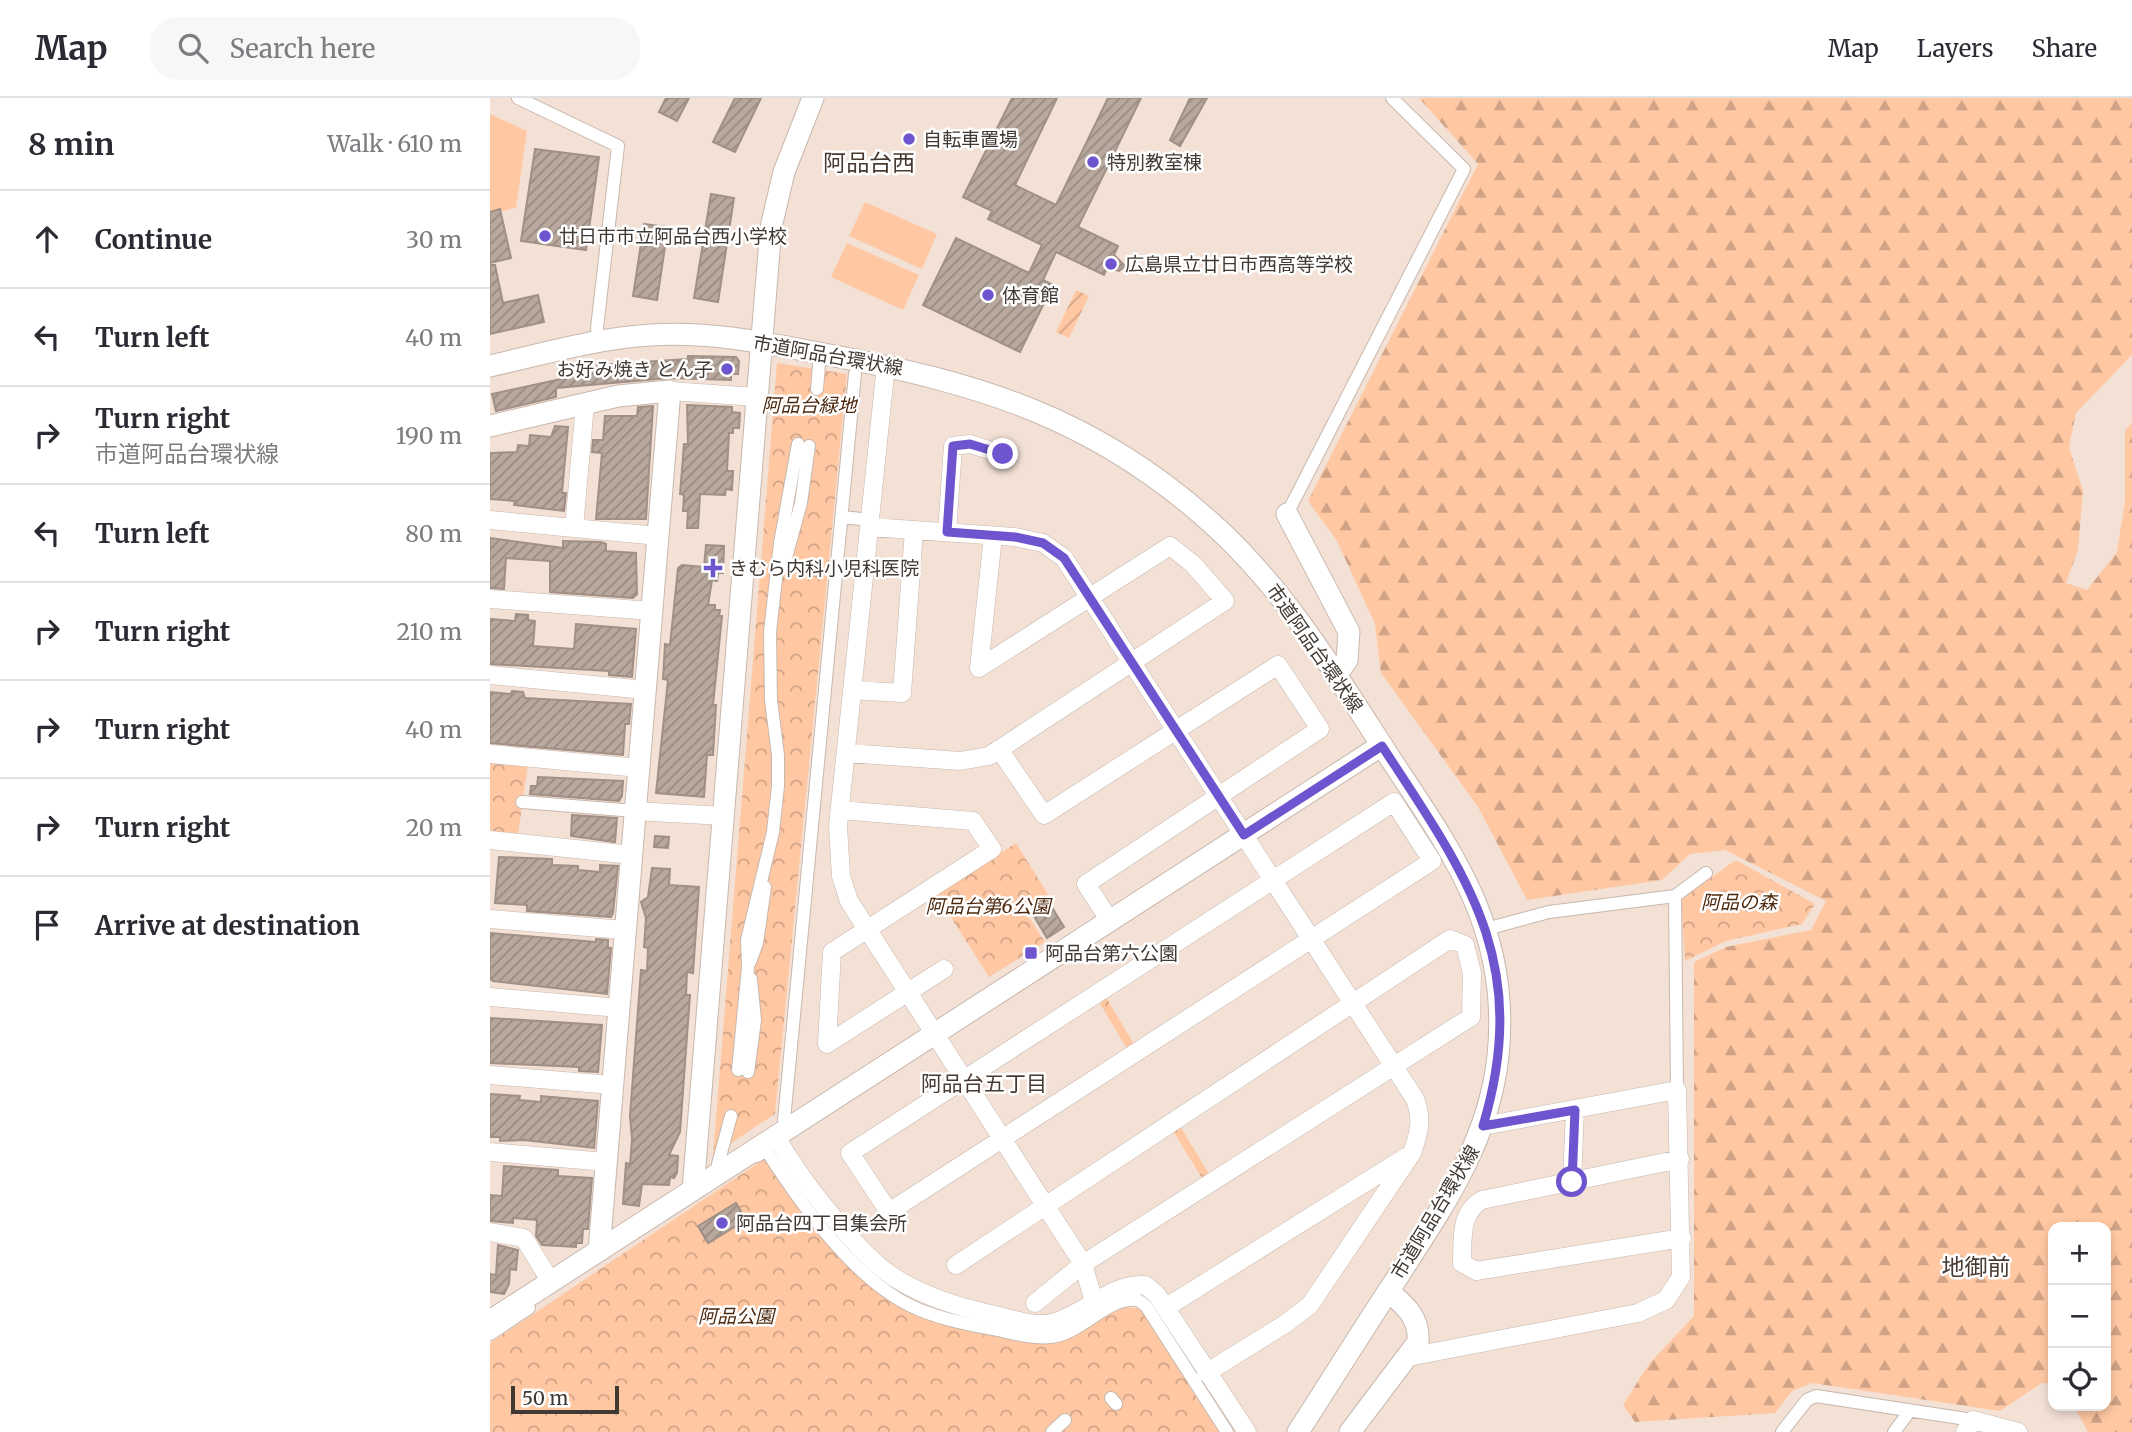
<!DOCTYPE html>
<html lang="en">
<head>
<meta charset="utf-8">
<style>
  :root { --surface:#fff; --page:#f7f7f7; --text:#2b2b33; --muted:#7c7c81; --line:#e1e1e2 }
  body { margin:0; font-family:Merriweather,"Noto Sans JP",serif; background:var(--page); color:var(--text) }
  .controls { position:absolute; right:21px; bottom:21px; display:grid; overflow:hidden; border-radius:14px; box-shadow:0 4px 10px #0003 }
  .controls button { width:63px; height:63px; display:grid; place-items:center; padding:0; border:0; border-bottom:2px solid var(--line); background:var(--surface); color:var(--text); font:35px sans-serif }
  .scale { position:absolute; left:21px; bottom:18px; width:108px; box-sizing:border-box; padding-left:7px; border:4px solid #403934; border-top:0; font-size:19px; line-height:24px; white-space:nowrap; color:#403934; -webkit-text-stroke:5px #fff; paint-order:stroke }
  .stop { position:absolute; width:21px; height:21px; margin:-16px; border:5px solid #6e55cf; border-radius:50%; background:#fff }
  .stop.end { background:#6e55cf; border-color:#fff; box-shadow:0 2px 7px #0008 }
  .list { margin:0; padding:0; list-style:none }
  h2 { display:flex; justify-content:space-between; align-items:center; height:91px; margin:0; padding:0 28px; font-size:30px }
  h2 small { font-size:23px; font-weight:400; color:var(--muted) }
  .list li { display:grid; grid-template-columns:46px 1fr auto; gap:21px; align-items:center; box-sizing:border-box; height:98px; padding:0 28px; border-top:2px solid var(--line) }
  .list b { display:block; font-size:26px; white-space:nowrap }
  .list p { margin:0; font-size:23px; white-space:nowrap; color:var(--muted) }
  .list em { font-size:23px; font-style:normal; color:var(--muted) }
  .icon { flex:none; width:38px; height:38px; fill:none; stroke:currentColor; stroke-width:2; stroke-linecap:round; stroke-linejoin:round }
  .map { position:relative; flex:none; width:1642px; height:1334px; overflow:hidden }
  header { display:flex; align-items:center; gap:42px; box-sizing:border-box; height:98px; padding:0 35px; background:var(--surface); border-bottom:2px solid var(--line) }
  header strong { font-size:33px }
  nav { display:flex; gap:38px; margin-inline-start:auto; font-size:24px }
  .search { width:490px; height:63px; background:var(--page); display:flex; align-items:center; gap:18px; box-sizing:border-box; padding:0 24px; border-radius:28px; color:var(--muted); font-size:26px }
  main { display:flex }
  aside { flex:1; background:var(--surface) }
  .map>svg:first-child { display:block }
</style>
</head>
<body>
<header>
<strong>Map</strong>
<div class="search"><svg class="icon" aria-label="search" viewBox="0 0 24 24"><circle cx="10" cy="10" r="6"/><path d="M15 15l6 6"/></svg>Search here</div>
<nav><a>Map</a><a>Layers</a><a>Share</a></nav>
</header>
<main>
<aside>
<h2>8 min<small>Walk · 610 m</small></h2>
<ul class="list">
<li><svg class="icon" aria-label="ahead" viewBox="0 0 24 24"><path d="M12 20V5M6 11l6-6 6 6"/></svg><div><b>Continue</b></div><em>30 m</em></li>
<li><svg class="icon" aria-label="left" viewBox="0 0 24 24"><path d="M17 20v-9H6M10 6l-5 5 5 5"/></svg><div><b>Turn left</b></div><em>40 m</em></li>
<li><svg class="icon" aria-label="right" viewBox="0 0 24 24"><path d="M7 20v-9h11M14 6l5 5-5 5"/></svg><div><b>Turn right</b><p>市道阿品台環状線</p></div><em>190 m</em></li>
<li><svg class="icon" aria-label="left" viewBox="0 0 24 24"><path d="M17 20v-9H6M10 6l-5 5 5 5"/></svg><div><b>Turn left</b></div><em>80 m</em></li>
<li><svg class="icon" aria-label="right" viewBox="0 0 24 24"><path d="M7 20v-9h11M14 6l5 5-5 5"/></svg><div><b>Turn right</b></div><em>210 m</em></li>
<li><svg class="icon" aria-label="right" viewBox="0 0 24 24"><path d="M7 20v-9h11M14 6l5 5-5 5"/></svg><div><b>Turn right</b></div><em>40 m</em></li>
<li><svg class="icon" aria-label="right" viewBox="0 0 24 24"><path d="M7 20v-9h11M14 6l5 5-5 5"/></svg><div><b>Turn right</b></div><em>20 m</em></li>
<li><svg class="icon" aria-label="arrive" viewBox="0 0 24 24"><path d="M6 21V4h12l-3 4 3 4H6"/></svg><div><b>Arrive at destination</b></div></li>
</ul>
</aside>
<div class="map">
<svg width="1642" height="1334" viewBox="0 0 1642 1334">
  <defs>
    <pattern id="forest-firs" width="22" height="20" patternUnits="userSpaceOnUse" patternTransform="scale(1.75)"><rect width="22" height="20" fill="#ffc8a3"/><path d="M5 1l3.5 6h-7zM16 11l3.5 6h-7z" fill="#d0a386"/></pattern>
    <pattern id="park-crowns" width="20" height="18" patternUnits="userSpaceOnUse" patternTransform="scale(1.75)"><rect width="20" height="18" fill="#ffc8a3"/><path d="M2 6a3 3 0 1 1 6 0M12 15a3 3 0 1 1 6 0" fill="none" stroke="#d0a386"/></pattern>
    <pattern id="garden-furrows" width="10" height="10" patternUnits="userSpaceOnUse" patternTransform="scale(1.75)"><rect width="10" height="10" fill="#ffc8a3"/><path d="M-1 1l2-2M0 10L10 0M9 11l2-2" fill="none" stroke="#d0a386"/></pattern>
    <pattern id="building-hatch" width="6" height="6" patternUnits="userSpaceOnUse" patternTransform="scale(1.75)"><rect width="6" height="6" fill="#b8a89d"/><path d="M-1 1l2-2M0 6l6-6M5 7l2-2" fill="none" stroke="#978a81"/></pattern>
  </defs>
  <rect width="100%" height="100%" fill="#f3e1d6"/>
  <path fill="url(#forest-firs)" d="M 929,0 L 1642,0 L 1642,257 L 1586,315 L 1579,349 L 1593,393 L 1588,452 L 1576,485 L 1597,492 L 1627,454 L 1635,403 L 1635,333 L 1642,324 L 1642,1334 L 1598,1334 L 1584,1308 L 1616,1308 L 1616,1129 L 1563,1129 L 1563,1286 L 1552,1285 L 1510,1313 L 1322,1285 L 1302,1293 L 1285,1315 L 1145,1324 L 1133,1307 L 1159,1266 L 1204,1218 L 1204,864 L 1236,849 L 1321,832 L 1336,803 L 1235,752 L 1200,756 L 1172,782 L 1037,802 L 988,709 L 891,575 L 885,526 L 847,443 L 818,403 L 988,66 Z"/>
  <path fill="url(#park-crowns)" d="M 287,265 L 357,276 L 285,1016 L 223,1057 Z
    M 0,663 L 38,666 L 28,736 L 0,734 Z
    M 526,745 L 559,798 L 535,813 L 555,844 L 499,879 L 446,796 Z
    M 1246,762 L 1325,806 L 1312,826 L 1236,843 L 1195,863 L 1191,801 Z
    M 616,899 L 644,946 L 637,951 L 609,904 Z
    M 690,1028 L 719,1076 L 712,1080 L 683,1033 Z
    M 274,1061 C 308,1111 364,1190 420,1214 C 446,1226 475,1233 503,1238 C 523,1241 546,1249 566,1244 C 595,1238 624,1200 653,1212 L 731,1334 L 0,1334 L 0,1245 Z"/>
  <path fill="url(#garden-furrows)" d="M 586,192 L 599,198 L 579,240 L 566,234 Z"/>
  <path fill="#ffc8a3" d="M 0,16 L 37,33 L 26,110 L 0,116 Z
    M 375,104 L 447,136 L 432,171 L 359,138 Z
    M 357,145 L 429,177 L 413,212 L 341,179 Z"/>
  <path fill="url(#building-hatch)" stroke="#a09085" stroke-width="2" d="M 176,0 L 199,0 L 187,23 L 169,14 Z
    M 245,0 L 271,0 L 245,54 L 223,44 Z
    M 522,0 L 567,0 L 525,87 L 566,107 L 618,0 L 651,0 L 588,129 L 628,148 L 624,157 L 635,168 L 629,173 L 617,170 L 614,177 L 566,154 L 553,182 L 563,187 L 530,254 L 433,207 L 466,140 L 539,175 L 552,147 L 498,121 L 502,113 L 473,99 Z
    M 700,0 L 717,0 L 690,48 L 680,42 Z
    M 45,51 L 109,59 L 96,152 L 31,143 Z
    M 221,96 L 244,100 L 228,204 L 204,200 Z
    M 10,111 L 21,160 L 0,165 L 0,114 Z
    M 154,126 L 178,129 L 167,202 L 143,198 Z
    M 0,167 L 5,167 L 13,205 L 48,197 L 54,224 L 0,236 Z
    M 198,258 L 246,259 L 249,263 L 248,276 L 241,276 L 241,282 L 179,280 L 66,290 L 66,299 L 6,313 L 2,296 L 108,273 L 107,267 L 198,261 Z
    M 197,307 L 242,309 L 242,314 L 250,315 L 249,330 L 243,330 L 243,335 L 239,335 L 237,373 L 243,373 L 242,392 L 236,391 L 235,397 L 210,396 L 208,430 L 197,430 L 198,413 L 193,413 L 194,397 L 190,396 L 194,346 L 198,346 Z
    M 163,308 L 156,421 L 106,421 L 112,355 L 102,354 L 103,342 L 113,342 L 115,318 L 147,318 L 148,309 Z
    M 65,328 L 78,329 L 72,395 L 76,395 L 74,413 L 24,407 L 25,403 L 0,401 L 0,355 L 27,354 L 28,347 L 39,348 L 40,337 L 61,339 Z
    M 0,440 L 73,450 L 73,443 L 111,444 L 116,446 L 116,453 L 146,455 L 147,496 L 143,500 L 60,494 L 60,463 L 16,460 L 14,491 L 0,490 Z
    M 216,447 L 234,448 L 233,475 L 228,475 L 227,483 L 222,482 L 218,507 L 225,507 L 225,512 L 230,512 L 229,518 L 232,518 L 223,607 L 226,607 L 223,657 L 217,657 L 214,699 L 166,695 L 178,582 L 173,581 L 175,546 L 180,547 L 188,470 L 192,467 L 214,469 Z
    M 26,516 L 38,517 L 38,522 L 45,523 L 43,548 L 84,551 L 86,526 L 146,531 L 142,579 L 119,577 L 119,573 L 0,566 L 0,521 L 25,523 Z
    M 22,593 L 33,594 L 35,600 L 141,606 L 139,626 L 135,626 L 133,657 L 0,645 L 0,594 L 21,596 Z
    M 48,679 L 133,683 L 132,698 L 129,703 L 40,696 L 41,688 L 47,688 Z
    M 82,717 L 127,720 L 125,744 L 81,738 Z
    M 165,738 L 179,739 L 178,750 L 164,749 Z
    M 9,759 L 62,761 L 62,767 L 88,768 L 88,772 L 110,774 L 110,767 L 128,768 L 123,815 L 121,819 L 37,813 L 37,807 L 5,805 Z
    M 162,770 L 180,771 L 179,787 L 209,789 L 203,875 L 197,874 L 196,897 L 200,897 L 190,1034 L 179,1057 L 188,1058 L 187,1075 L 184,1080 L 180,1079 L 179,1087 L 152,1086 L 149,1108 L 133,1106 L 136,1065 L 140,1066 L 142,1041 L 140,1018 L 151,872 L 157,873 L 158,850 L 154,849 L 156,820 L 151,804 L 158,799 Z
    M 558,803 L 574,829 L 557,840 L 541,813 Z
    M 0,835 L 106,844 L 106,841 L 118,842 L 118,850 L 121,850 L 117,896 L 3,883 L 0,881 Z
    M 0,920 L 112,927 L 108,974 L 89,973 L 89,969 L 0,965 Z
    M 0,996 L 30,998 L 29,1002 L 51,1004 L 51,998 L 108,1003 L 104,1050 L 34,1042 L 10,1043 L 10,1039 L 0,1039 Z
    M 14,1068 L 68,1072 L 68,1078 L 102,1080 L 98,1131 L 93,1131 L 92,1145 L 86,1145 L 86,1149 L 52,1147 L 46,1138 L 47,1122 L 23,1120 L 23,1125 L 0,1123 L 0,1097 L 12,1098 Z
    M 246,1105 L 256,1122 L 218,1145 L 208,1128 Z
    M 8,1147 L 28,1152 L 26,1172 L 20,1171 L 19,1186 L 14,1196 L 0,1194 L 0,1176 L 6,1177 Z"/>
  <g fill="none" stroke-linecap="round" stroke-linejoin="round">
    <defs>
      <path id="pedestrian" d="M 28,0 L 128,48 L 107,230 L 109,243
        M 327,291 L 330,255
        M 797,416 L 974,71 L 902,0
        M 352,419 L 381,422
        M 294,467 L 311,405 L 319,348
        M 32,704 L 145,713
        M 1185,798 L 1216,775
        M 996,831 L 1059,814 L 1185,798 L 1187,992
        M 260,864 L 267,845 L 275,789
        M 248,972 L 258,869 L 257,842 L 283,734 L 288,688 L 288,657 L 281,602 L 280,534 L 290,445 L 308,346
        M 258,974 L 265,922 L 261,881
        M 294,1022 L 365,276
        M 267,1058 L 276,1052 C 310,1105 363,1180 421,1208 C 446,1220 475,1226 503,1231 C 522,1235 542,1241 561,1239 C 592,1236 617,1198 648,1202 L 656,1208 L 737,1334
        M 228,1066 L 241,1018
        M 0,1236 L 39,1210
        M 621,1300 L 626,1306
        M 562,1334 L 575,1322
        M 1292,1334 L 1317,1302 L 1326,1298 L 1483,1322
        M 1404,1334 L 1419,1314"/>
      <path id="minor" d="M 396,267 L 348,728 L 351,778 L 359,803 L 593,1166 L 604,1204
        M 180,293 L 266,299
        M 0,422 L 168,438
        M 380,429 L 525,439 L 553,445 L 574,460 L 925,1001 C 933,1022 929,1035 922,1055 L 820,1207 L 795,1226 L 716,1275
        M 84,430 L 95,306
        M 457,434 L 463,348 L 480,346 L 512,356
        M 0,501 L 162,513
        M 489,570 L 503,438
        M 0,577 L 155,592
        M 363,592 L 412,595 L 424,432
        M 509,651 L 554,717 L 788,567 L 830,631 L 596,786 L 620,823
        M 357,655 L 470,663 L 499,658 L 735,503 L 703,466 L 680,448 L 489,570
        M 0,656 L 149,670
        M 904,704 L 942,763 L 399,1114 L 360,1055 Z
        M 145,713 L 233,718
        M 0,742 L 142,757
        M 0,821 L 135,832
        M 0,899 L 129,910
        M 337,946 L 342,854 L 502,751 L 483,723 L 350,712
        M 337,946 L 454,871
        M 0,977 L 123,987
        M 286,1038 C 306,1076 369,1158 405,1180 C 435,1199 471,1210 505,1217 C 522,1221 544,1229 562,1225 C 595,1217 619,1185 655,1187 L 667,1197 L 757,1334
        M 0,1054 L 116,1064
        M 1190,1061 L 992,1102 C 969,1115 973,1142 972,1165 L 986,1173 L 1192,1140
        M 1082,1084 L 1085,1012
        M 0,1134 L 34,1140 L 61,1184
        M 466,1167 L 960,841 L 975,847 L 982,875 L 981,919 L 593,1166 L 545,1205
        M 675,1210 L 916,1059
        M 918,1259 L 1148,1215 L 1176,1202 L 1191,1179 L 1187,992 L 993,1028
        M 1475,1334 L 1483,1322 L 1528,1334"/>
      <path id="tertiary" d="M 0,268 C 53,256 107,240 161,237 C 220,233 276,245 334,256 C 490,285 608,320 728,431 C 798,496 847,578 898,657 C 963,755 1021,833 1008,958 C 999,1044 952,1110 907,1180 C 873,1231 841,1283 808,1334
        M 0,328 L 128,298 L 180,293 L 109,1153
        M 797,416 L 859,534 L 857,562 L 846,577
        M 203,1092 L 281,129 L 294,74 L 323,0
        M 0,1223 L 892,647
        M 860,1334 L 928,1244 C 930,1220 915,1207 898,1193"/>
    </defs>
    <use href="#pedestrian" stroke="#c8b7ac" stroke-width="14"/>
    <use href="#minor" stroke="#c8b7ac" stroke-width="19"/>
    <use href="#tertiary" stroke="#c8b7ac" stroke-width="23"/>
    <use href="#pedestrian" stroke="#fff" stroke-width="12"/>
    <use href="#minor" stroke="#fff" stroke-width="18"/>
    <use href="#tertiary" stroke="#fff" stroke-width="21"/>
  </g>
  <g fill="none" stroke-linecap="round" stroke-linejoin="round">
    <path stroke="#6e55cf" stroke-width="9" d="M 513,356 L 480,346 L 463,348 L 457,434 L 525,439 L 553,445 L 574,460 L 754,737 L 892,648 C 977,778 1042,864 993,1028 L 1085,1012 L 1082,1084"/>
  </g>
  <g fill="#6e55cf" stroke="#fff" stroke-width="2.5">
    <circle cx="419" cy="41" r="7"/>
    <circle cx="603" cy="64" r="7"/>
    <circle cx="55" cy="138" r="7"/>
    <circle cx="621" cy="166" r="7"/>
    <circle cx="498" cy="197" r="7"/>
    <circle cx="237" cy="271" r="7"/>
    <path d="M219.5 459.5h7v7h7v7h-7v7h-7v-7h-7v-7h7z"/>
    <rect x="534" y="848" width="14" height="14" rx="3.5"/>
    <circle cx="232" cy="1125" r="7"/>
  </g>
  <g text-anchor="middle" stroke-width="5" stroke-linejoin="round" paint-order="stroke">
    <g font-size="19" fill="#403934" stroke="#fff" text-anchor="start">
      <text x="433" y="48">自転車置場</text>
      <text x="617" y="71">特別教室棟</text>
      <text x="69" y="145">廿日市市立阿品台西小学校</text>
      <text x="635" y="173">広島県立廿日市西高等学校</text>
      <text x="512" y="204">体育館</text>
      <text x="223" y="278" text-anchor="end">お好み焼き とん子</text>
      <text x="239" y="477">きむら内科小児科医院</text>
      <text x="555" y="862">阿品台第六公園</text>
      <text x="246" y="1132">阿品台四丁目集会所</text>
    </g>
    <g font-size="19" fill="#403934" stroke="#fff">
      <text transform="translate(338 257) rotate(10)" y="7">市道阿品台環状線</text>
      <text transform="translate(825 550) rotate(55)" y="7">市道阿品台環状線</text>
      <text transform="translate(945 1114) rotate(-59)" y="7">市道阿品台環状線</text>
    </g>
    <g font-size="19" font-style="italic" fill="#4d290e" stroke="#fff">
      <text x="319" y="314">阿品台緑地</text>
      <text x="1249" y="811">阿品の森</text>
      <text x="498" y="815">阿品台第6公園</text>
      <text x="246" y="1225">阿品公園</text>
    </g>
    <g font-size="21" fill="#483a31" stroke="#fff">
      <text x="494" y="993">阿品台五丁目</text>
    </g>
    <g font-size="23" fill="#483a31" stroke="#fff">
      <text x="379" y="73">阿品台西</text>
      <text x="1486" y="1177">地御前</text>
    </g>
  </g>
</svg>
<div class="controls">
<button>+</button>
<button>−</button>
<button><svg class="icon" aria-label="locate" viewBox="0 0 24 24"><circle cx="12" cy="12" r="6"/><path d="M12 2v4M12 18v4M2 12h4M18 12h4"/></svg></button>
</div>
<div class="scale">50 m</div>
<div class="stop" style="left:1082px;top:1084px"></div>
<div class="stop end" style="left:513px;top:356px"></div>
</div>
</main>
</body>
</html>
